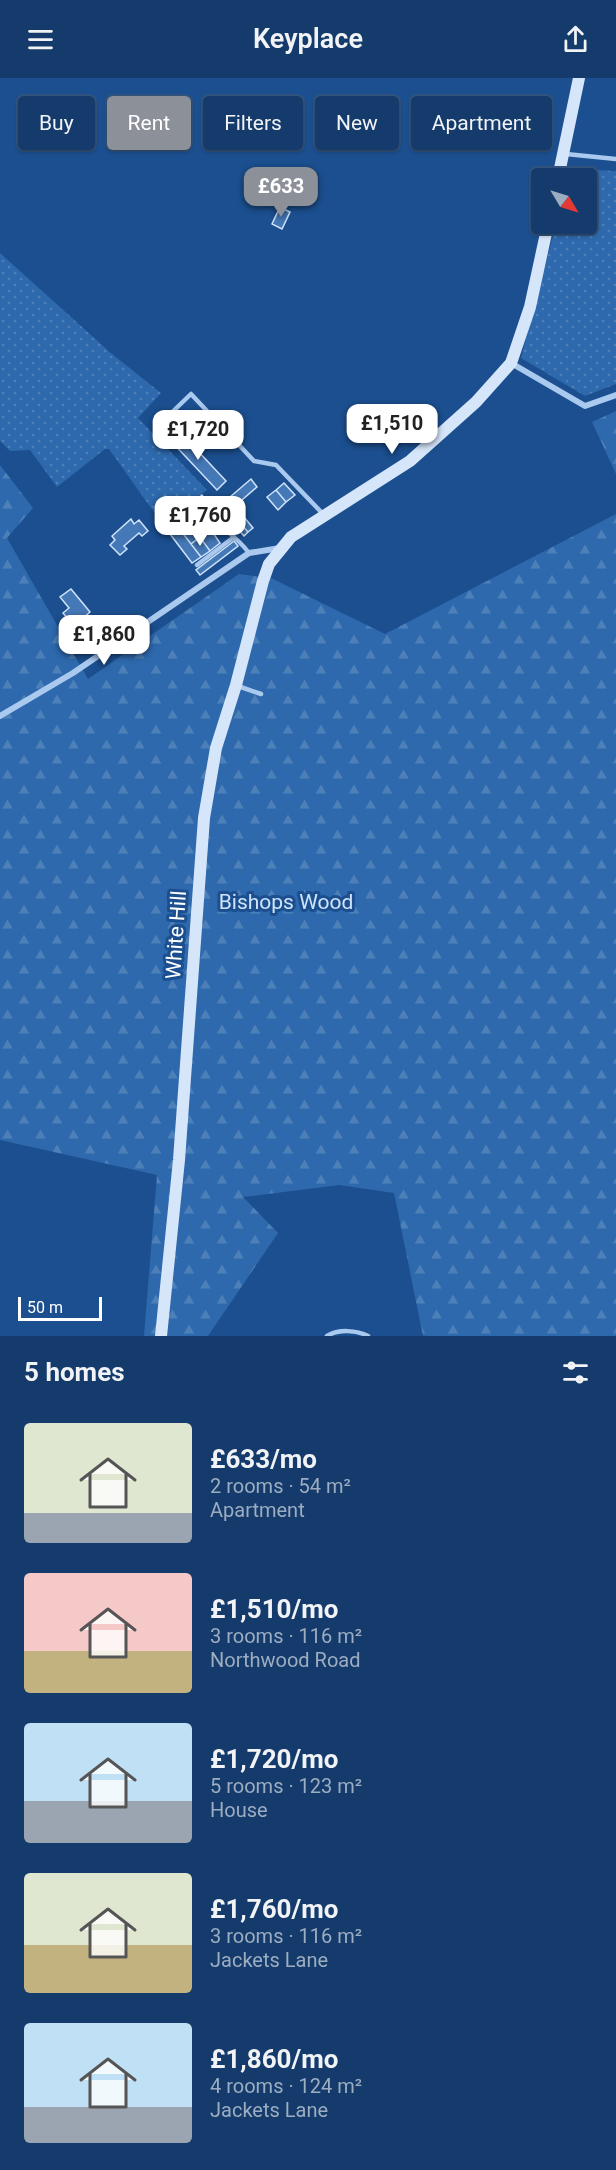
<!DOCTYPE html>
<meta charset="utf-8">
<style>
body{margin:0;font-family:Roboto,sans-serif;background:#214673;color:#f1f3f6;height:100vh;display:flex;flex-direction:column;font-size:22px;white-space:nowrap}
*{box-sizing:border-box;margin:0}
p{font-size:20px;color:#9dadc1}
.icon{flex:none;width:33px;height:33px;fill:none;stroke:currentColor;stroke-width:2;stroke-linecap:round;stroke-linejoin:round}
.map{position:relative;height:1258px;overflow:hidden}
.sheet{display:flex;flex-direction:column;background:#143b6b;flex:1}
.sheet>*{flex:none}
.hud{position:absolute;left:18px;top:18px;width:580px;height:54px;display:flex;gap:12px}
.needle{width:39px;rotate:128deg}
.buttons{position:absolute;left:531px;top:90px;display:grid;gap:12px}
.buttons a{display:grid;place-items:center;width:66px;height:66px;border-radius:6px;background:#143b6b;box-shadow:0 2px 4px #0004,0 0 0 2px #33557e;font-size:30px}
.scale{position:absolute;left:18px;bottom:15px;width:84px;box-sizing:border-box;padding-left:6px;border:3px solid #fff;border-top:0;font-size:16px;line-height:21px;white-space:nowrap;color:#fff;-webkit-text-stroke:4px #1b4f8f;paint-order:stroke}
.price{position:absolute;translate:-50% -51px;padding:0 14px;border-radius:12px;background:#fff;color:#222;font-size:20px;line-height:39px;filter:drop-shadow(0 2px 3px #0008)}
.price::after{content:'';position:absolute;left:50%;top:36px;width:18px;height:14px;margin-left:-9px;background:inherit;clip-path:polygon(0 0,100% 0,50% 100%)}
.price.selected{background:#8c9099;color:#fff}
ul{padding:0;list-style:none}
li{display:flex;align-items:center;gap:18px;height:150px;padding:0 24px}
li span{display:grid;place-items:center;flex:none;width:168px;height:120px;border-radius:6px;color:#555}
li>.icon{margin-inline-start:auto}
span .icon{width:72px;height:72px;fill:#fffc;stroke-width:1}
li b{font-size:26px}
h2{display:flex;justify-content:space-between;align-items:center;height:72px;padding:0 24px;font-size:26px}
.pill{padding:0 21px;border-radius:6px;background:#143b6b;box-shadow:0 2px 4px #0004,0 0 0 2px #33557e;font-size:21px;line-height:54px}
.pill.selected{background:#8c9099;color:#fff}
header{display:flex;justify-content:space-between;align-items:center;height:78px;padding:0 24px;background:#143b6b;font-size:27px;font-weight:600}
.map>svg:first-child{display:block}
.grass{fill:url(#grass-dots)}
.forest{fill:url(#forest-firs)}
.building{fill:#4478b7;stroke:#cfe3fa;stroke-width:1.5}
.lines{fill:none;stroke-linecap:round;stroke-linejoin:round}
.lane{stroke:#a9c9ee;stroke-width:4.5}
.street{stroke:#a9c9ee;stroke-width:6}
.secondary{stroke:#d6e6fa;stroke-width:12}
.labels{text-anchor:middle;stroke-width:6;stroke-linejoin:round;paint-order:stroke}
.park-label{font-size:21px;fill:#cfe3fa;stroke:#1b4f8f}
.street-label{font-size:21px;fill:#fff;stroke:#1b4f8f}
</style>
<header><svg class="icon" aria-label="menu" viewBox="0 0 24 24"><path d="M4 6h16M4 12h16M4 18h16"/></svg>Keyplace<svg class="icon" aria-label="share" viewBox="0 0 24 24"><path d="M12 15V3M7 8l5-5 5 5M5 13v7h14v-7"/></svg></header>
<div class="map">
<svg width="616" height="1258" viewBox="0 0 616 1258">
<defs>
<pattern id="grass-dots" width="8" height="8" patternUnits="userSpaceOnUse" patternTransform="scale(1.5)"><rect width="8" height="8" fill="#2e69ad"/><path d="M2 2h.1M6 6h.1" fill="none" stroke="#4d80b9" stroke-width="1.8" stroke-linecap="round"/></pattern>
<pattern id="forest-firs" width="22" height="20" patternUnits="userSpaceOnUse" patternTransform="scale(1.5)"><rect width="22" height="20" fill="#2e69ad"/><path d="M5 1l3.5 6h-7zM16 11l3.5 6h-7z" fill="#4d80b9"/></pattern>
</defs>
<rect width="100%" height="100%" fill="#1b4f8f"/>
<path class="grass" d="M569 91 616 93V306L585 318 521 280 556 146H586V100H567Z
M0 175 112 276 161 315 138 340 207 412 161 444 109 371H105L57 409 30 372 10 373 0 363Z"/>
<path class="forest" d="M616 333V396L592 344Z
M0 387 33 430 7 460 88 601 239 496 271 500 385 556 616 436V1258H423L394 1115 339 1107 243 1119 278 1155 208 1258H144L157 1097 0 1062Z"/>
<path class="building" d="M280 129 290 134 282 151 272 146Z
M180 354 226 403 217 412 170 362Z
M251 401 257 409 235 428 253 450 248 454 223 425Z
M284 405 295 417 286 424 276 412Z
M276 412 286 424 278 432 267 419Z
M202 417 205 421 192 431 189 427Z
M205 421 214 431 210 434 201 424Z
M223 425 229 432 220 439 214 431Z
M180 433 182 437 165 450 162 446Z
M198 435 207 446 196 454 187 442Z
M231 435 236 441 228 448 223 441Z
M131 441 134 446 139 442 148 453 142 458 139 455 124 468 127 471 120 477 110 467 115 462 112 458Z
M236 441 248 454 244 458 232 445Z
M187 442 200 459 191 466 178 449Z
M207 446 220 465 210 473 196 454Z
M178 449 201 479 192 485 170 456Z
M200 459 210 473 201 479 191 466Z
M234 463 238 468 200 497 196 492Z
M71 511 90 534 79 544 74 538 69 542 63 535 69 530 60 519Z"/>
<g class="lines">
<path class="lane" d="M566 76 616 81
M166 340 191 316 254 383 276 387 324 437
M168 452 200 428C215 446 235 456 249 475
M197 487 234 459
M238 608 261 616
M327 1258C338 1251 357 1252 368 1258"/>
<path class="street" d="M511 285 585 328 616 317
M0 638 73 595 249 475 280 470"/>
<path class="secondary" d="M558 100 579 0
M161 1258 179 1082 204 740 216 670 236 607 263 503 269 486 291 459 410 383 476 324 511 285 530 229 548 146"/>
</g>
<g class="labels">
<g class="park-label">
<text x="286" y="831">Bishops Wood</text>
</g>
<g class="street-label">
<text transform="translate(176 857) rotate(-86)" y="7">White Hill</text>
</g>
</g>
</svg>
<div class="buttons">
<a><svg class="needle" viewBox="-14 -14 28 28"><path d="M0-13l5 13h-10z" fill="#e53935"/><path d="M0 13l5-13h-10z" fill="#9dadc1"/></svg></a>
</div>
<div class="scale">50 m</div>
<b class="price selected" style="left:281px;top:140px">£633</b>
<b class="price" style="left:392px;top:377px">£1,510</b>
<b class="price" style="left:198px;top:383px">£1,720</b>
<b class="price" style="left:200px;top:469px">£1,760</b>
<b class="price" style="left:104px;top:588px">£1,860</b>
<div class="hud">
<a class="pill">Buy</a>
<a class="pill selected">Rent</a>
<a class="pill">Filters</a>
<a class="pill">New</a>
<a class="pill">Apartment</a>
</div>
</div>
<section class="sheet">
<h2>5 homes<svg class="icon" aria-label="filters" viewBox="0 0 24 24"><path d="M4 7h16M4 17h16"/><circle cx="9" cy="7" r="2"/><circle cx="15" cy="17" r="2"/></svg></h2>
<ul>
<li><span style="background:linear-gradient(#dfe7d0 75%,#9aa5b1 0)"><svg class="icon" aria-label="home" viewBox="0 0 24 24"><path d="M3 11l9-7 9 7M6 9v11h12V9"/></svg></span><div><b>£633/mo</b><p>2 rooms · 54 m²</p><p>Apartment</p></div></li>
<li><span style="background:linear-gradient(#f6c9c9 65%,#c2b280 0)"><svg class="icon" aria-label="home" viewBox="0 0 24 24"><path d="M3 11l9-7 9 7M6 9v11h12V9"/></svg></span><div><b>£1,510/mo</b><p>3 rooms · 116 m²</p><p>Northwood Road</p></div></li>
<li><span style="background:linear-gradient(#bfe0f5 65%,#9aa5b1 0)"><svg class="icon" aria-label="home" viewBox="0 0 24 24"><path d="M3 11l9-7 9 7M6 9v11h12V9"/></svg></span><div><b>£1,720/mo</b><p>5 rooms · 123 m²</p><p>House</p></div></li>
<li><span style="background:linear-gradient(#dfe7d0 60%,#c2b280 0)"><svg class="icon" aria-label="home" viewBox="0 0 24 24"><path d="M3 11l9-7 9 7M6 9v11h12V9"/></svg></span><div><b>£1,760/mo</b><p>3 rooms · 116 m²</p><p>Jackets Lane</p></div></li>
<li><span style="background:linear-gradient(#bfe0f5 70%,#9aa5b1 0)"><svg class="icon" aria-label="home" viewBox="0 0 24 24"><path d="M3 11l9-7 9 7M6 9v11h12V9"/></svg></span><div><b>£1,860/mo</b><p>4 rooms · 124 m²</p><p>Jackets Lane</p></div></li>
</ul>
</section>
